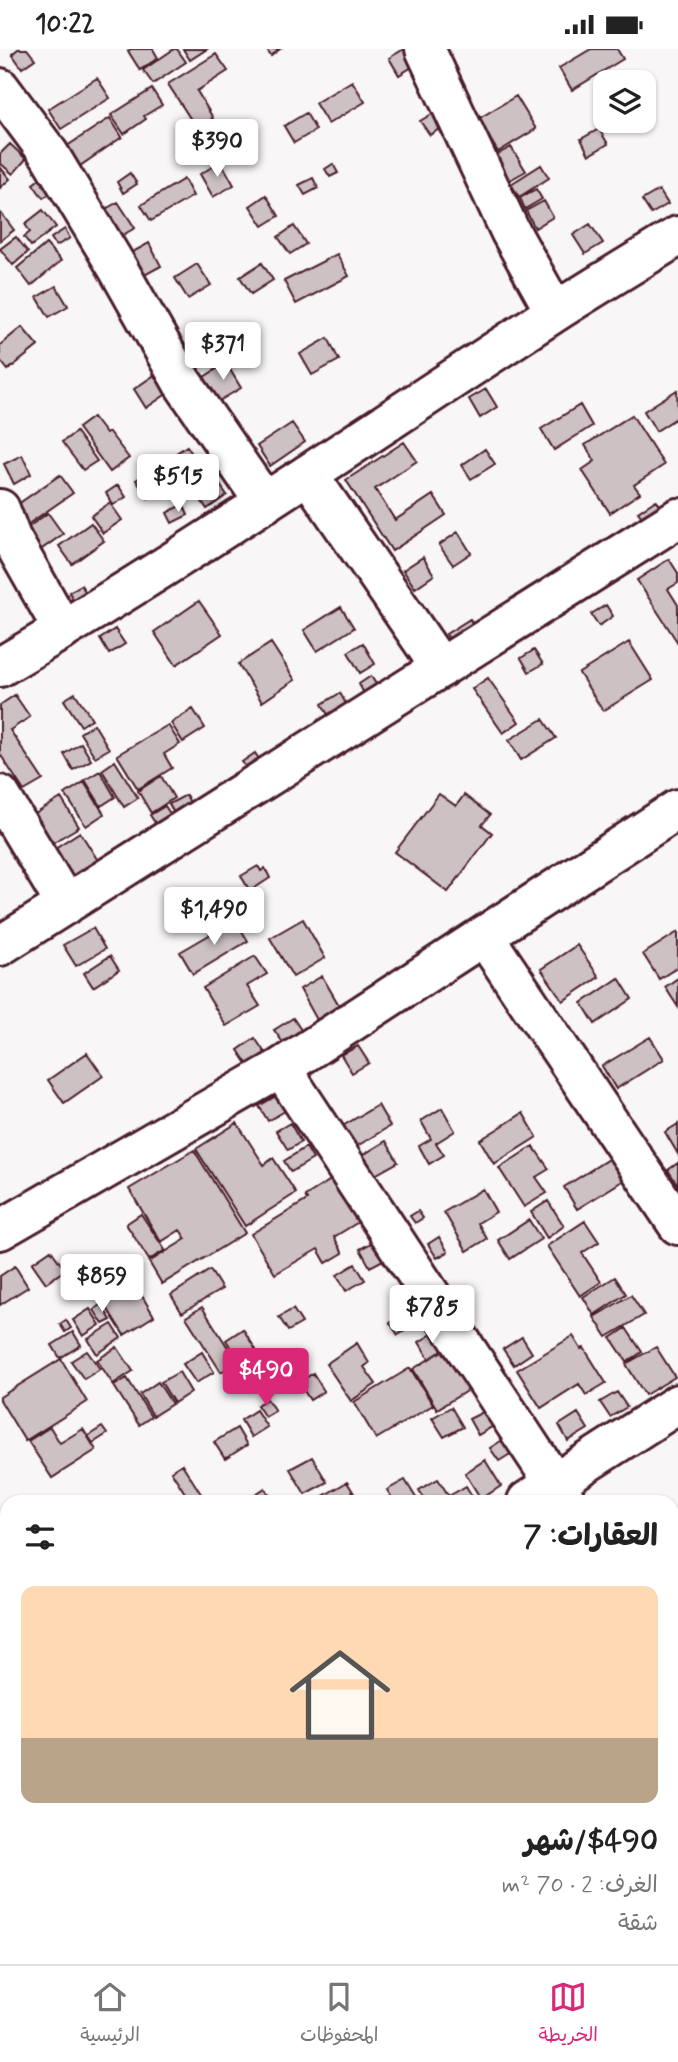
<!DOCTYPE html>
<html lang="ar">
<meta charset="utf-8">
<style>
body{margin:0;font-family:Mynerve,"Playpen Sans Arabic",sans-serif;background:#f6f6f6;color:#222;direction:rtl;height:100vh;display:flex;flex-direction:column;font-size:26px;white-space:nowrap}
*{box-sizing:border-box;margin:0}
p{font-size:23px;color:#767676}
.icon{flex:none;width:38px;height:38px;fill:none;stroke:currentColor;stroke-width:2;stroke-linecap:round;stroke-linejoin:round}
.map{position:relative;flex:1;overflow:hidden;direction:ltr}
.panel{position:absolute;left:0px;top:1446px;width:679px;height:471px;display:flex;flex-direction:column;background:#fff;border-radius:21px 21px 0 0;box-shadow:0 2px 5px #0004;direction:rtl}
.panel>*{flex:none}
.fabs{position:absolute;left:593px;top:21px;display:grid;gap:14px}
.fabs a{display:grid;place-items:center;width:63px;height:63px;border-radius:14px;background:#fff;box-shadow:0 2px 5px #0004;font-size:35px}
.price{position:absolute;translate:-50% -60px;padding:0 16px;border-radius:7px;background:#fff;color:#222;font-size:23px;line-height:46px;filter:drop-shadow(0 2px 4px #0008)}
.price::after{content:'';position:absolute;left:50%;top:42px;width:21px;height:16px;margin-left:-10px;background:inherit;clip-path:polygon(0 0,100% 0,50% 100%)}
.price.active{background:#db2777;color:#fff}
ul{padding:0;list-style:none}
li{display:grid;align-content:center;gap:14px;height:371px;padding:0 21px}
li span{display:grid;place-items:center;height:217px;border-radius:14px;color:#555}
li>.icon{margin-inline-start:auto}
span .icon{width:126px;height:126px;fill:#fffc;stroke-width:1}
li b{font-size:30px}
h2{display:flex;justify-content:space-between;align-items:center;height:84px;padding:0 21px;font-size:30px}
.status{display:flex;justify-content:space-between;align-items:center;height:49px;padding:0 35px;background:#fff;direction:ltr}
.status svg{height:19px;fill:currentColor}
.tabs{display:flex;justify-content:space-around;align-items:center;height:98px;border-top:2px solid #e0e0e0;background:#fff;font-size:19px;color:#767676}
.tabs a{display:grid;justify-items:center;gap:4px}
.tabs .active{color:#db2777}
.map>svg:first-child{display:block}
.building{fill:#cdc1c4;stroke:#4a1f2b;stroke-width:2}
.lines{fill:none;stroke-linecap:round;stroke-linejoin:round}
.minor-casing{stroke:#4a1f2b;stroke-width:44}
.minor{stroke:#fff;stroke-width:38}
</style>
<div class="status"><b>10:22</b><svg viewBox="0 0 49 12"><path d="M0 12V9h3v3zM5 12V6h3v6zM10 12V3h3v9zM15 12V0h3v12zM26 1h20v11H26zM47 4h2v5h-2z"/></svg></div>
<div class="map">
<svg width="678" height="1915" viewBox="0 0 678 1915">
<rect width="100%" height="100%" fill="#f8f6f7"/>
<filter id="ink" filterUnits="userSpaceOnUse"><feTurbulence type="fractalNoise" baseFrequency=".0143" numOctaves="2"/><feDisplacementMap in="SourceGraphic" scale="14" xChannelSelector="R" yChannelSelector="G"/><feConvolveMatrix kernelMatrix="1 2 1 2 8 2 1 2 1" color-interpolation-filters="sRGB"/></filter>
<g filter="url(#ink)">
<path class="building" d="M18 0H27L35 10 22 19 12 5Z
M131 0H153L158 9 140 21 128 2Z
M174 0H177L186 13 153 35 143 21Z
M183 0H207L190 11Z
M266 0H280L271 7Z
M404 0H408L417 15 399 26 389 9Z
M591 0H617L623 10 572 41 559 19Z
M216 5 228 22 197 42 213 69 197 80 168 35Z
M97 29 110 49 61 80 48 60Z
M352 32 365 53 328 75 315 54Z
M152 40 162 56 144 67 146 70 124 85 111 66Z
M516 47 536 80 498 103 478 70Z
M437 62 446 76 430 86 420 72Z
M306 64 316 81 294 94 284 77Z
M110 69 122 88 77 119 64 99Z
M599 80 608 95 589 106 581 90Z
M10 95 26 110 13 125 0 114V105Z
M511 98 526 122 508 132 493 108Z
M221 113 234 136 213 148 200 125Z
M333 115 338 124 330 128 325 120Z
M541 116 549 129 519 148 511 135Z
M0 118 10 130 0 139Z
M130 124 137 135 123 144 117 133Z
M42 128 53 143 43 149 33 135Z
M313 129 318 139 305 146 299 136Z
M184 130 193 147 151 172 141 156Z
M536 140 542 150 525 160 520 149Z
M659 141 668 155 651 165 642 151Z
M266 146 279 167 263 177 250 157Z
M544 152 553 168 535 179 526 162Z
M118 153 135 179 121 187 104 161Z
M43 161 56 178 31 197 24 188 30 183 25 175Z
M1 164 14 181 0 192V165Z
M590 175 603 194 585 205 573 186Z
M294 177 306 195 290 205 278 188Z
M65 180 70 189 56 197 51 189Z
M16 188 28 203 13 216 0 200Z
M149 194 161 217 141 228 129 205Z
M46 195 61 212 31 237 17 219Z
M337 205 349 227 296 255 284 232Z
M262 214 273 231 251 245 240 228Z
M197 215 211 236 188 250 175 229Z
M56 237 68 257 49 268 37 248Z
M22 278 38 297 8 321 0 311V296Z
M328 289 339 311 312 326 300 305Z
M226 314 241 339 219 352 204 328Z
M156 325 168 344 146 359 134 340Z
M486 340 497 358 480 369 469 350Z
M677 341 678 368 656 382 644 362Z
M580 356 592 377 554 401 541 380Z
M632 366 664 416 634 436 640 444 610 464 582 421 595 412 585 396Z
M93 368 106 385 109 383 129 409 110 423 78 379Z
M292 374 305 393 270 417 257 397Z
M76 383 97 412 83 421 62 393Z
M404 393 417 412 375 440 395 471 433 446 446 466 392 502 346 431Z
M187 397 199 416 148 449 136 431Z
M485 400 495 415 471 430 462 416Z
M22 406 31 425 14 435 4 415Z
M60 426 73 444 24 478 11 460Z
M217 432 227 446 207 460 197 445Z
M118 436 126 448 113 456 106 444Z
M656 451 663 460 645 472 638 463Z
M110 454 122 471 103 484 91 467Z
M183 455 188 466 172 474 167 464Z
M48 464 63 485 39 502 24 481Z
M91 474 104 492 72 515 59 497Z
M458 483 471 504 453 516 439 496Z
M423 508 434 526 415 539 403 521Z
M669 510 678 524V534L668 540 678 556V594L637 531Z
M81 536 86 544 74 552 69 543Z
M199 552 222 585 176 616 154 583Z
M606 556 613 567 599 577 591 565Z
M341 558 354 579 317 602 304 581Z
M470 570 478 583 454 598 446 585Z
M115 580 125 595 109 605 100 590Z
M629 593 653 631 603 662 579 624Z
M271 594 295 631 262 653 238 615Z
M363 594 375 615 360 624 348 603Z
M534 601 543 615 529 623 521 609Z
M371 627 380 642 367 650 359 635Z
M488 629 519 673 503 684 472 640Z
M75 644 92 670 81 677 64 651Z
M340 644 349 660 331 671 322 655Z
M15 646 30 668 10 681 43 731 24 742 0 705V656Z
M193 660 205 679 183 693 171 674Z
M543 670 556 689 521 711 509 691Z
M94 675 109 700 95 708 80 684Z
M168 676 180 695 164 705 172 719 138 740 117 706Z
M81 694 91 711 73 721 64 705Z
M255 704 264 717 252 726 242 713Z
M115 712 138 749 124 758 102 721Z
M100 722 115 748 101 757 85 731Z
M161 727 174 749 151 764 138 742Z
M84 733 104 765 86 777 65 745Z
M439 745 456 757 464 746 490 766 482 776 492 784 448 843 395 803Z
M186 746 194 761 177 770 169 755Z
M61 749 79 778 52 794 35 765Z
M165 757 174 771 159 780 150 766Z
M80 783 102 818 77 834 55 799Z
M258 817 261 822 265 819 270 829 250 842 241 827Z
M303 870 325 909 293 928 270 889Z
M235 871 248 892 193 925 180 903Z
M93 879 105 900 76 917 63 896Z
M678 883V918L659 930 643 905Z
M577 896 599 928 563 952 541 920Z
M110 907 119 921 93 938 84 924Z
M255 907 267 925 247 937 260 957 226 977 203 939Z
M322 927 340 958 317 971 300 940Z
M619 929 632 950 595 975 582 954Z
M678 929V958L665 938Z
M293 969 305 987 287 999 274 981Z
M650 988 664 1010 616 1040 602 1017Z
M255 989 267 1007 250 1019 238 1001Z
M358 997 369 1014 352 1024 341 1006Z
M87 1004 103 1027 64 1054 48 1031Z
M276 1047 285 1062 268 1072 259 1057Z
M378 1056 390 1077 354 1099 341 1078Z
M442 1059 455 1082 436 1094 444 1106 429 1115 419 1097 431 1090 421 1072Z
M523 1064 537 1088 494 1115 480 1091Z
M237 1074 264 1116 273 1109 296 1144 245 1177 196 1100Z
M290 1074 301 1093 288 1101 276 1082Z
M678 1075V1105L665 1083Z
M386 1092 398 1113 375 1126 363 1106Z
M533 1097 549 1120 536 1128 547 1144 524 1158 499 1119Z
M306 1098 313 1110 291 1123 284 1112Z
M194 1101 245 1184 162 1235 149 1213 186 1190 180 1181 161 1193 129 1140Z
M610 1109 624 1131 577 1160 564 1138Z
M678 1114V1136L668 1121Z
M334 1129 360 1172 334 1188 343 1204 326 1214 318 1200 275 1225 251 1185 307 1151 305 1147Z
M483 1140 496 1163 478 1174 487 1190 467 1202 444 1163Z
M548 1152 564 1177 547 1189 531 1163Z
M418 1162 423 1169 415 1174 410 1167Z
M141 1165 165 1201 149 1211 126 1175Z
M529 1171 541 1190 510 1210 498 1191Z
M585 1172 599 1193 582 1204 601 1233 580 1247 547 1197Z
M439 1188 448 1203 437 1209 428 1195Z
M375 1192 385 1210 370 1218 360 1200Z
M51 1201 65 1221 46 1234 32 1214Z
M355 1215 365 1231 346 1242 337 1226Z
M15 1217 28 1238 0 1256V1227Z
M210 1221 222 1240 182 1264 171 1246Z
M615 1228 626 1245 594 1266 583 1248Z
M133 1232 154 1267 124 1286 102 1251Z
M631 1246 644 1266 607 1288 594 1268Z
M101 1255 111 1271 103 1275 94 1261Z
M418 1257 426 1270 398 1286 390 1274Z
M202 1258 237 1313 221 1323 186 1268Z
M90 1260 100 1276 83 1287 73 1271Z
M293 1260 302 1274 288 1282 279 1268Z
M66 1271 71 1279 65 1283 60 1275Z
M112 1275 121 1289 97 1305 88 1290Z
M626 1279 642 1303 627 1313 611 1289Z
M243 1280 256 1301 239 1312 226 1291Z
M73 1283 81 1296 60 1309 52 1296Z
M435 1283 446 1299 429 1310 419 1293Z
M573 1287 581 1300 584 1299 606 1334 586 1346 579 1335 541 1359 517 1321Z
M522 1288 532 1304 514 1316 503 1300Z
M357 1294 369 1314 364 1318 376 1335 351 1352 326 1315Z
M117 1298 133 1322 113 1335 97 1311Z
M656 1298 675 1328 645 1346 626 1315Z
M444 1301 468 1341 437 1360 413 1320Z
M87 1302 100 1320 84 1330 71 1312Z
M202 1303 214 1323 196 1334 183 1315Z
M61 1310 87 1353 25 1392 0 1351V1348Z
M410 1319 433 1356 376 1390 354 1353Z
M179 1323 191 1343 174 1354 161 1333Z
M313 1324 324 1342 310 1351 299 1334Z
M127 1329 151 1368 139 1376 114 1337Z
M158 1333 172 1355 153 1367 140 1345Z
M617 1343 627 1358 610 1368 600 1353Z
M267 1350 275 1362 265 1368 257 1356Z
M451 1358 463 1378 444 1388 432 1369Z
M256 1361 267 1378 251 1388 241 1371Z
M487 1361 495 1376 478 1386 469 1370Z
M578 1364 588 1380 568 1392 559 1376Z
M50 1378 60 1394 83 1380 96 1401 52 1429 28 1392Z
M102 1378 107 1385 93 1394 88 1387Z
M237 1379 247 1396 225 1410 214 1393Z
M516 1382 512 1404 499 1412 490 1399Z
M312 1408 327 1433 305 1445 290 1420Z
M485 1411 501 1437 481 1450 465 1424Z
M182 1415 203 1448 195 1452H190L171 1422Z
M438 1430 449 1447 466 1437 475 1452H426L419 1441Z
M405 1431 418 1452H394L387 1441Z
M347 1433 358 1451 355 1452H315Z
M265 1439 273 1452H245Z
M675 1671 678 1676V1695L672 1699V1673Z
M495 1909H508L511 1915H489L488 1914Z"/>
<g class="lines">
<defs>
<path id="minor" d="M425 0 510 182 555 263
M0 39 49 105 117 218 182 333 265 454
M308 425 441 619
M0 460 11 489 63 581
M0 618C188 508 369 384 552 265 594 238 636 213 678 187
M0 746 66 856
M484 887 678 1176
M0 897 678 469
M281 1019 566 1452
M0 1181 281 1019 678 760
M527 1452 678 1355
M0 1539 7 1545
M672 1613 678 1623
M0 1897 7 1893
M274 1915 282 1909"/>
</defs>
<use href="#minor" class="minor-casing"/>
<use href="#minor" class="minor"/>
</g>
</g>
</svg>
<div class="fabs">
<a><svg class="icon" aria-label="layers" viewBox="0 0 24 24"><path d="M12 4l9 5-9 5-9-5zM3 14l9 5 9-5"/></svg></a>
</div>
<b class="price" style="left:217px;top:130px">$390</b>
<b class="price" style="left:223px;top:333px">$371</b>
<b class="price" style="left:178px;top:465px">$515</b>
<b class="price" style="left:214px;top:898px">$1,490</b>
<b class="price" style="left:102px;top:1265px">$859</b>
<b class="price" style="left:432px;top:1296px">$785</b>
<b class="price active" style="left:266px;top:1359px">$490</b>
<section class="panel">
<h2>العقارات: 7<svg class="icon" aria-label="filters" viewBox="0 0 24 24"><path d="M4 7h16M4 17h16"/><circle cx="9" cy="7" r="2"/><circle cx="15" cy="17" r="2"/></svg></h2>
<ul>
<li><span style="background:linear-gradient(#ffd9b3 70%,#b9a48a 0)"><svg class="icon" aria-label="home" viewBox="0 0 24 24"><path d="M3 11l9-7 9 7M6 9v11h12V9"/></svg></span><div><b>$490/شهر</b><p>الغرف: 2 · 70 m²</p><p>شقة</p></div></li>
</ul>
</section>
</div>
<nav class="tabs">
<a class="active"><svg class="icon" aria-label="map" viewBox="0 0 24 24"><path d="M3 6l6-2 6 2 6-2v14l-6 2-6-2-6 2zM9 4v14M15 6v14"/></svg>الخريطة</a>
<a><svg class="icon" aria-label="saved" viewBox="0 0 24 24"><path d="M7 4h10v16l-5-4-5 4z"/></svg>المحفوظات</a>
<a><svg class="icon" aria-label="home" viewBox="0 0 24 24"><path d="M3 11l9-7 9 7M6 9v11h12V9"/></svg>الرئيسية</a>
</nav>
